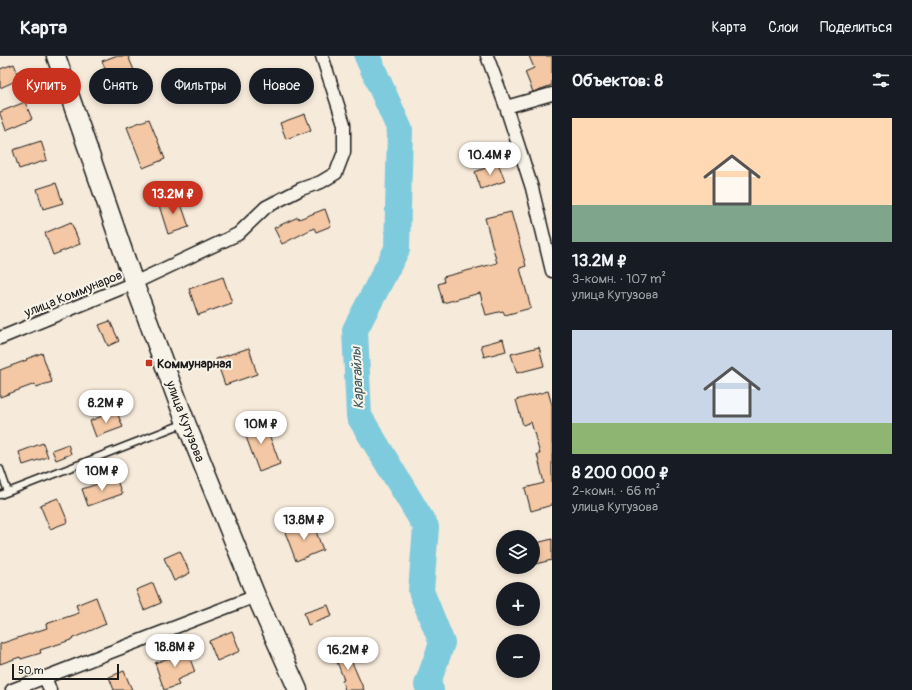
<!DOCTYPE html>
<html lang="ru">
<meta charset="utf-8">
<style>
body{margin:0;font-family:Pangolin,sans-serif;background:#20242c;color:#f1f3f6;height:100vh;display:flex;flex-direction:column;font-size:15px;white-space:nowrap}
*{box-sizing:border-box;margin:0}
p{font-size:13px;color:#9ea1a6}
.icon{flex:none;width:22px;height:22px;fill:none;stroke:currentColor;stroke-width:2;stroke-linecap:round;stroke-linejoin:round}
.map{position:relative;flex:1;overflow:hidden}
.panel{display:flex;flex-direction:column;background:#171b24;width:360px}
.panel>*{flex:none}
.guide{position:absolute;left:12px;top:12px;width:380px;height:36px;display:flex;gap:8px}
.fabs{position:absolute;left:496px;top:474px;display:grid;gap:8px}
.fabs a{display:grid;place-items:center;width:44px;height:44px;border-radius:50%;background:#171b24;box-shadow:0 2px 6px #0003;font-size:20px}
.scale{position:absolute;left:12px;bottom:10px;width:107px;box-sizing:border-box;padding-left:4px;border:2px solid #1c1c1c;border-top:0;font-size:11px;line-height:14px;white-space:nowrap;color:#1c1c1c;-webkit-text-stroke:3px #f7f3e8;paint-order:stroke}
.price{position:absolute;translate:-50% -34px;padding:0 9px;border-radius:14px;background:#fff;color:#222;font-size:13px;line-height:26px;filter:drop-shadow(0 1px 2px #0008)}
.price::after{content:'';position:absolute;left:50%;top:24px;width:12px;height:9px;margin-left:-6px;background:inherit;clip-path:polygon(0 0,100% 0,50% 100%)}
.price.active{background:#c8321e;color:#fff}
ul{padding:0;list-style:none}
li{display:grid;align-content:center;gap:8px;height:212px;padding:0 20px}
li span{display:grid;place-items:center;height:124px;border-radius:0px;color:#555}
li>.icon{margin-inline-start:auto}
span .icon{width:72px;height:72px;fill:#fffc;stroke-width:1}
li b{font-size:17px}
h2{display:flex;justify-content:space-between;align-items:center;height:48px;padding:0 20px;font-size:17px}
.tag{padding:0 14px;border-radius:18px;background:#171b24;box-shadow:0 2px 6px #0003;font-size:14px;line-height:36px}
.tag.active{background:#c8321e;color:#fff}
header{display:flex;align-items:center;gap:24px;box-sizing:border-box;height:56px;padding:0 20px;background:#171b24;border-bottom:1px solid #363941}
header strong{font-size:19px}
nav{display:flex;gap:22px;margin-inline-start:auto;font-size:14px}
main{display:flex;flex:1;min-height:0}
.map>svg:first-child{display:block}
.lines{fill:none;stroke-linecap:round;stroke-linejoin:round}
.river{stroke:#7fcbde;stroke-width:26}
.building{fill:#f4c8a4;stroke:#1c1c1c}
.lane-casing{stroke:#1c1c1c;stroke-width:9}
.street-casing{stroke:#1c1c1c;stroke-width:15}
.secondary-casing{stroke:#1c1c1c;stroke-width:21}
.lane{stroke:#f7f3e8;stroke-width:6}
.street{stroke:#f7f3e8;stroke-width:12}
.secondary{stroke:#f7f3e8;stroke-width:18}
.poi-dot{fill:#c8321e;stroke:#f7f3e8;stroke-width:1.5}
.labels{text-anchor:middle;stroke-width:4;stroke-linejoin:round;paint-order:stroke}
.street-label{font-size:13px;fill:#1c1c1c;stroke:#f7f3e8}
.poi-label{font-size:13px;font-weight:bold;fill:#1c1c1c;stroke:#f7f3e8;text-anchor:start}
.water-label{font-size:14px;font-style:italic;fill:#3f5960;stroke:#f7f3e8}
</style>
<header>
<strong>Карта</strong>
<nav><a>Карта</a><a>Слои</a><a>Поделиться</a></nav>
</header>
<main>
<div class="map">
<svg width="552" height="634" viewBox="0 0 552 634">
<rect width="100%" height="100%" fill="#f6eada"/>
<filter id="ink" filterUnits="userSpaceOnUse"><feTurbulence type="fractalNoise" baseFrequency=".025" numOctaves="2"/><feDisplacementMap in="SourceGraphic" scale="8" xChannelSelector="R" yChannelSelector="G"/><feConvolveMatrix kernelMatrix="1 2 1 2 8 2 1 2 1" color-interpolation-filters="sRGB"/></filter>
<g filter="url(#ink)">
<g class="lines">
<path class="river" d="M367 0 400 74 397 193 355 274 359 360 426 471 421 535 442 587 427 629 431 634"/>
</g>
<path class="building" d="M115 0H128L142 33 117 43 102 5Z
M529 0H552V29L533 36 525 16 534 12Z
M14 8 20 23 0 32V13Z
M292 15 298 32 267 45 260 28Z
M25 46 32 63 6 74 0 58V56Z
M305 58 311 74 286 83 280 67Z
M149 63 165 103 143 112 127 71Z
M41 85 47 104 19 113 13 94Z
M498 107 505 125 481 133 475 116Z
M56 127 63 147 43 153 37 133Z
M178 139 189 171 168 178 158 146Z
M325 153 331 170 316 176 314 172 282 188 274 172 298 161 299 163Z
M511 156 526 210 520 212 531 252 505 259 503 255 486 259 480 237 443 247 438 228 444 226 443 221 497 207 485 162Z
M71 166 80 188 53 199 45 177Z
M223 221 232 247 198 259 189 233Z
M110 265 119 285 108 290 99 269Z
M503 283 506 295 484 301 481 289Z
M539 291 544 310 517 317 511 298Z
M249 292 257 318 225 329 216 303Z
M42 297 52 326 36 331 35 328 0 341V314L27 304 26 303Z
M548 335 552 349V449L531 455 525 432 544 427 537 398H540L531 366 523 369 516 344Z
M116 354 123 371 96 381 90 365Z
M263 362 280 408 259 416 242 370Z
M43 387 48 401 23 409 19 396Z
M68 388 71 398 56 404 52 394Z
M116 422 122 438 88 450 82 433Z
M58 442 68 466 50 473 40 449Z
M312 465 323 494 296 505 285 476Z
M552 483V504L535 508 533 499V488Z
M180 495 190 517 174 525 164 502Z
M153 527 161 547 144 554 136 534Z
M96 541 106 568 71 583V584L40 594 41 597 21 603 20 601 0 608V588L47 572 46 568 79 557 76 549Z
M328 549 332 560 308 569 304 557Z
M232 575 240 595 217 605 209 585Z
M184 587 195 616 177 624 179 629 164 634 155 607 177 599 174 591Z
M349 593 353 603 351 604 364 634H345L342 625 344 624 334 598Z
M124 615 132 634H114L109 621Z"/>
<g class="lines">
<defs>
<path id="lane" d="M0 413 8 436 185 367
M0 439 8 436"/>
<path id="street" d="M487 0 506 51 532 132 552 215
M506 51 552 38
M0 282 134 227 238 178 266 151 301 133 321 126 336 117 344 96V68L322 0
M45 621 50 634
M12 634 256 540"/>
<path id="secondary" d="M56 0 134 227 186 367 256 540 298 634"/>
</defs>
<use href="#lane" class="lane-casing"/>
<use href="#street" class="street-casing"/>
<use href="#secondary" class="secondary-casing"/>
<use href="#lane" class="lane"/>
<use href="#street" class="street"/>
<use href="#secondary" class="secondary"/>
</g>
</g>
<rect class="poi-dot" x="145" y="303" width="8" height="8" rx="2"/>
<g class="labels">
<g class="street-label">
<text transform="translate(73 237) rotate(-22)" y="5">улица Коммунаров</text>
<text transform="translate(186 365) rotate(69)" y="5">улица Кутузова</text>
</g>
<g class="poi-label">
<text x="157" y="312">Коммунарная</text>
</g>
<g class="water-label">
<text transform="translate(357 322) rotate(-93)" y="5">Карагайлы</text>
</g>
</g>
</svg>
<div class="fabs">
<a><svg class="icon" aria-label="layers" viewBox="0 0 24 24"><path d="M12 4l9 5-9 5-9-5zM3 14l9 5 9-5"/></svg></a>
<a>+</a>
<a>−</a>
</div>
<div class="scale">50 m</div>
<b class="price" style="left:490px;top:120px">10.4M ₽</b>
<b class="price active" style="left:173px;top:159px">13.2M ₽</b>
<b class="price" style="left:106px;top:368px">8.2M ₽</b>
<b class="price" style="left:261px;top:389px">10M ₽</b>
<b class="price" style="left:102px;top:436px">10M ₽</b>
<b class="price" style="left:304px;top:485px">13.8M ₽</b>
<b class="price" style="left:175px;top:612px">18.8M ₽</b>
<b class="price" style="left:348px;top:615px">16.2M ₽</b>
<div class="guide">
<a class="tag active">Купить</a>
<a class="tag">Снять</a>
<a class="tag">Фильтры</a>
<a class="tag">Новое</a>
</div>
</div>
<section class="panel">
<h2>Объектов: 8<svg class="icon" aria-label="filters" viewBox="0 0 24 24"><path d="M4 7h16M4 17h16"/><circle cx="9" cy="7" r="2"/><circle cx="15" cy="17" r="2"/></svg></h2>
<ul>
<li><span style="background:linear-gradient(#ffd9b3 70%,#7fa58c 0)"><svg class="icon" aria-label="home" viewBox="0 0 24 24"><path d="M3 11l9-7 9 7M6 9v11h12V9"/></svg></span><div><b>13.2M ₽</b><p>3-комн. · 107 m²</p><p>улица Кутузова</p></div></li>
<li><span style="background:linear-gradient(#c9d6e8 75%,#8fb573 0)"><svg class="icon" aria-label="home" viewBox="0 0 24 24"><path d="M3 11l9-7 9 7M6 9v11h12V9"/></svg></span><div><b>8 200 000 ₽</b><p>2-комн. · 66 m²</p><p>улица Кутузова</p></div></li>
</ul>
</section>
</main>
